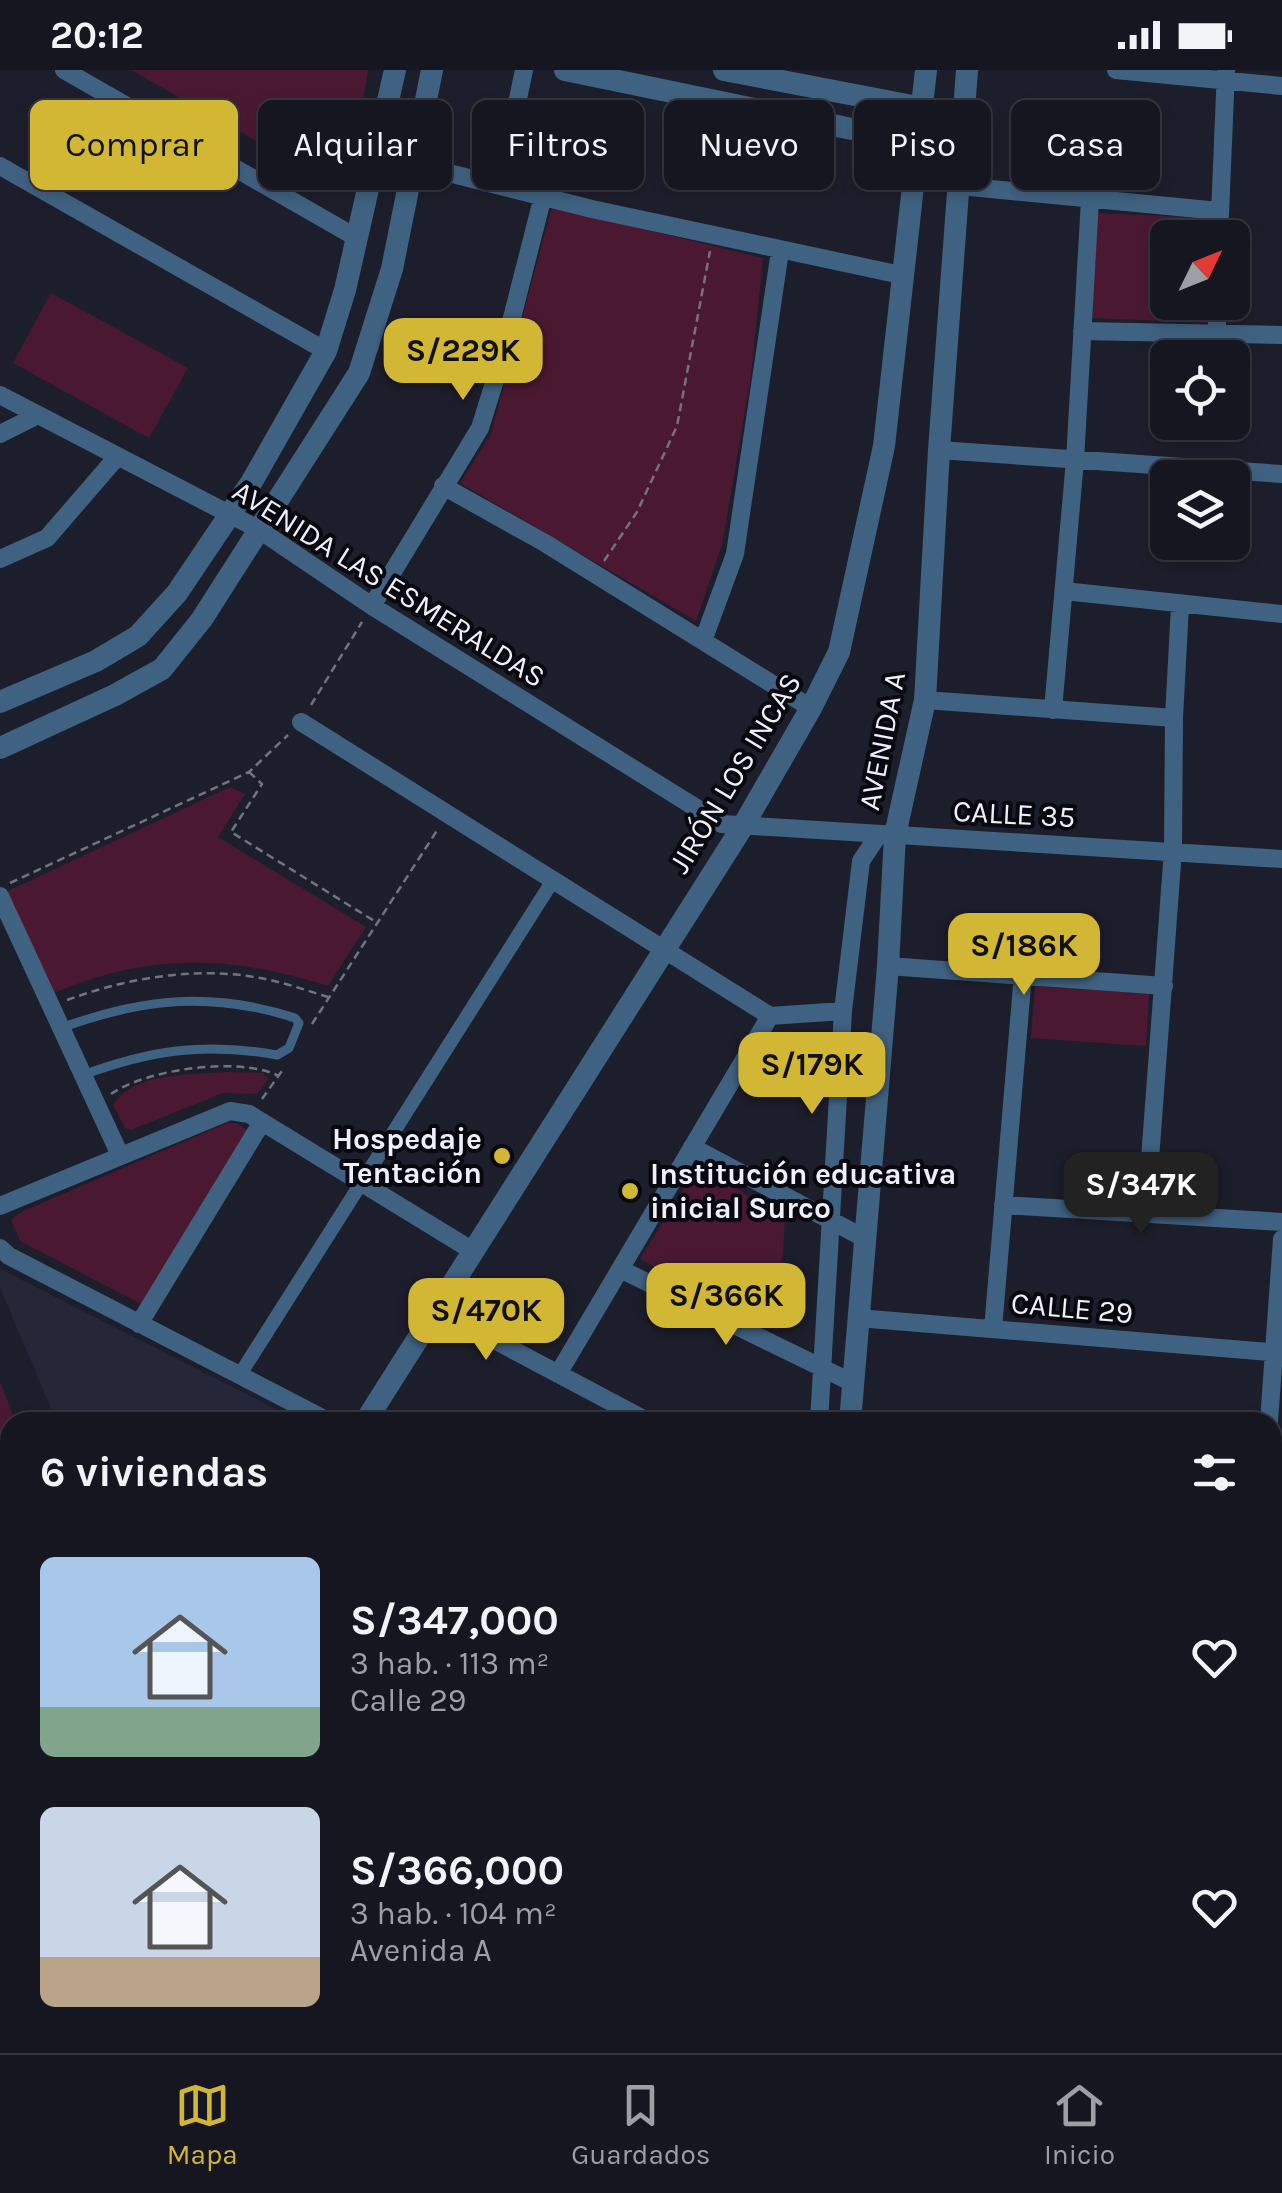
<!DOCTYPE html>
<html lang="es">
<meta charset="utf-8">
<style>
body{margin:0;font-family:Karla,sans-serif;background:#23232d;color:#f1f3f6;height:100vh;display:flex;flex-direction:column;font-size:38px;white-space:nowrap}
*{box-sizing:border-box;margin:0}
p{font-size:32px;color:#9e9fa5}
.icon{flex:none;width:55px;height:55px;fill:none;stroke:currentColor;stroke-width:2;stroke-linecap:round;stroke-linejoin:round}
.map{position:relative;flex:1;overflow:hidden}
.drawer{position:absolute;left:0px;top:1342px;width:1282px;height:642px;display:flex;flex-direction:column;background:#161620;border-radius:30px 30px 0 0;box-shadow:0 5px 15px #0003,0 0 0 2px #35353e}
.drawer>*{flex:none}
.top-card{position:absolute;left:30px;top:30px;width:1222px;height:90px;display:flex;gap:20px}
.needle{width:65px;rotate:47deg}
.controls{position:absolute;left:1150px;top:150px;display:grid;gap:20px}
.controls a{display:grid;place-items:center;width:100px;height:100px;border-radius:15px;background:#161620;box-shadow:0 5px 15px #0003,0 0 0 2px #35353e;font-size:50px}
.price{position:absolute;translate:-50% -85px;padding:0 22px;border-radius:20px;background:#d2b735;color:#111;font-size:32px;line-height:65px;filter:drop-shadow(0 2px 5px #0008)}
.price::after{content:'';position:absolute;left:50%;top:60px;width:30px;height:22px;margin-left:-15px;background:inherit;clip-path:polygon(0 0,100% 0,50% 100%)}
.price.current{background:#222;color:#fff}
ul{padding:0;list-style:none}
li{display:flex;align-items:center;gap:30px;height:250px;padding:0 40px}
li span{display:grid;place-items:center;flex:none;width:280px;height:200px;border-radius:15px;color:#555}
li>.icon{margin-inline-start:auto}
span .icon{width:120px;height:120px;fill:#fffc;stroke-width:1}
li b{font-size:42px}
h2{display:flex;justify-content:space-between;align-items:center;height:120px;padding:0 40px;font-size:42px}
.pill{padding:0 35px;border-radius:15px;background:#161620;box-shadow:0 5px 15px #0003,0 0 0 2px #35353e;font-size:35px;line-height:90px}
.pill.current{background:#d2b735;color:#111}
.status{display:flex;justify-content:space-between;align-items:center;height:70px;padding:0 50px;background:#161620;direction:ltr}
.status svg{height:28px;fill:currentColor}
.menu{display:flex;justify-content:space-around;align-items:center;height:140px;border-top:2px solid #35353e;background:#161620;font-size:28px;color:#9e9fa5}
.menu a{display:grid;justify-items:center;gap:5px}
.menu .current{color:#d2b735}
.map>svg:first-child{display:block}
.built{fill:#262639}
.green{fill:#4a1931}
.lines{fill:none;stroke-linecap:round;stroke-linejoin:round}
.path{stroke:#72737e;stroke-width:2.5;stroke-dasharray:8 5;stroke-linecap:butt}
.service{stroke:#406282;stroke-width:9}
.pedestrian{stroke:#406282;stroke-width:14}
.minor{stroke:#406282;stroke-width:18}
.tertiary{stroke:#406282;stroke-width:22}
.trunk{stroke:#6bb2f4;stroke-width:28}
.poi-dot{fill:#d2b735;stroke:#08080e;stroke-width:4}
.labels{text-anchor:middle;stroke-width:8;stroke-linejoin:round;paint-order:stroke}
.street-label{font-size:30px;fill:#eeeff8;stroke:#08080e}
.poi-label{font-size:30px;font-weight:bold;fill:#eeeff8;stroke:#08080e;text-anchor:end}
</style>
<div class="status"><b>20:12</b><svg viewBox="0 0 49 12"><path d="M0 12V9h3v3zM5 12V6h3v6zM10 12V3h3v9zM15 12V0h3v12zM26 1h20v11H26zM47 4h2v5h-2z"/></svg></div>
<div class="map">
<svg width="1282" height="1983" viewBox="0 0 1282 1983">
<rect width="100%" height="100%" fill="#1d1e2b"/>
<path class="built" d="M0 1199 136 1268 301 1352H57L0 1218Z"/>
<path class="green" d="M131 0H368L360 51 341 119Z
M552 137 763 188 751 306 722 475 696 551 460 413 491 364Z
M1096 143 1214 148 1213 167 1168 168V232L1211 233 1210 253 1092 248Z
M51 223 188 298 149 368 13 293Z
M230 717 245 724 218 767 366 857 328 916C231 885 149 883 54 923L6 822Z
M1035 916 1149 924 1146 976 1031 968Z
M227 1002 263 1003 268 1009 257 1024 223 1023 131 1060 125 1058 113 1035C133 1002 192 1005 227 1002Z
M227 1053H236L247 1060 141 1234 20 1171 11 1150 19 1143Z
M698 1095 785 1148 778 1261 640 1189Z
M0 1312 16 1352H10V1643L0 1638Z"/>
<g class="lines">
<path class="path" d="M604 491 637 442 677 356 710 181
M311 635 362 552
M249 702 262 714 231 762 376 852
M10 813 249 702 288 665
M67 930C127 908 196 896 260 908 283 912 305 920 328 927
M312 954 438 759
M111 1024C147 999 239 986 279 1006
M262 1029 284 998"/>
<path class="service" d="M61 958C143 928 212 921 295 948L299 953 289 978 277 985C205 972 151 980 83 1005
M251 1975 258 1983
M220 1983 226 1975"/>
<path class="pedestrian" d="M239 1306 552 812"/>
<path class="minor" d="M64 0 357 168
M1116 0 1282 16
M413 94 592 139 901 205
M0 96 326 281
M500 115 524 0
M960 116 1219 141
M1219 168 1226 0
M1082 261 1282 265
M1217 264V232
M0 325 258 459 372 536 722 754 1282 789
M0 364 38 345
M939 380 1282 404
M443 416 545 473 811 638
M0 489 47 468 117 387
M1064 521 1282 544
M372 536 480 358 501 291 543 126
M703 571 735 484 780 181
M925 630 1174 648
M1053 640 1075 390 1090 130
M301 652 770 946 843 941
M0 826 120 1085
M888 896 1164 916
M840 980 878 984
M692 1077 864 1168
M1003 1135 1282 1152
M0 1136 230 1041 249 1044 473 1181
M1146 1143 1173 780 1174 648 1180 535
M0 1178 9 1186 330 1352
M620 1199 853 1313
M436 1239 649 1352
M858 1248 1282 1283
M139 1254 262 1052
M993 1259 1023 904
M558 1304 770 946
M819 1352 843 941 861 791 879 764
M1269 1352 1282 1169
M0 1751 10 1756
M1272 1954 1282 1955
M296 1975 304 1983
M417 1975 424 1983
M613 1975 621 1983
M945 1983V1975"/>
<path class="tertiary" d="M565 0 920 73
M724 0 923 38
M0 632 96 591 138 566 177 523 251 413 326 281 345 220 395 0
M0 678 115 625 162 599 202 549 359 303 392 199 432 0
M365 1352 743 756 811 638 839 582 884 376 926 0
M850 1352 888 896 895 765 925 630 939 380 967 0
M1272 1779 1282 1780
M1272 1819 1282 1820
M803 1983V1975"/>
<path class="trunk" d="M0 1682 10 1687
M0 1719 10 1725
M335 1975 342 1983
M381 1975 388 1983"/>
</g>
<g class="poi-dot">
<circle cx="502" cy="1086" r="10"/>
<circle cx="630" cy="1121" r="10"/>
</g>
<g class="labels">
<g class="street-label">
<text transform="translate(389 514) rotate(32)" y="10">AVENIDA LAS ESMERALDAS</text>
<text transform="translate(882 671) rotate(-79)" y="10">AVENIDA A</text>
<text transform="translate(735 703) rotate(-59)" y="10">JIRÓN LOS INCAS</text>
<text transform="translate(1014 744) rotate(3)" y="10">CALLE 35</text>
<text transform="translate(1072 1238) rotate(5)" y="10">CALLE 29</text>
</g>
<g class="poi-label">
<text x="482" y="1079">Hospedaje<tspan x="482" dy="34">Tentación</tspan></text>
<text x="650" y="1114" text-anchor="start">Institución educativa<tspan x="650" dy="34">inicial Surco</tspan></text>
</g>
</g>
</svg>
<div class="controls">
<a><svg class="needle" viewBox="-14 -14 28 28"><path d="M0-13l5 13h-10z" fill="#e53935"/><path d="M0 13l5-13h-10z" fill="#9e9fa5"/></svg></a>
<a><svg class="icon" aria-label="locate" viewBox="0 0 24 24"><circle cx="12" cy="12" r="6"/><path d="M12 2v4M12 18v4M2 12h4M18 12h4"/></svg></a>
<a><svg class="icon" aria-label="layers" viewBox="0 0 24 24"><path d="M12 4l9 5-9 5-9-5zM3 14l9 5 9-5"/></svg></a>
</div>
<b class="price" style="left:463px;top:333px">S/229K</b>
<b class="price" style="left:1024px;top:928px">S/186K</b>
<b class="price" style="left:812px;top:1047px">S/179K</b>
<b class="price current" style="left:1141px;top:1167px">S/347K</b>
<b class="price" style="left:726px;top:1278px">S/366K</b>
<b class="price" style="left:486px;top:1293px">S/470K</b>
<div class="top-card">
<a class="pill current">Comprar</a>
<a class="pill">Alquilar</a>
<a class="pill">Filtros</a>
<a class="pill">Nuevo</a>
<a class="pill">Piso</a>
<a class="pill">Casa</a>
</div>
<section class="drawer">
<h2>6 viviendas<svg class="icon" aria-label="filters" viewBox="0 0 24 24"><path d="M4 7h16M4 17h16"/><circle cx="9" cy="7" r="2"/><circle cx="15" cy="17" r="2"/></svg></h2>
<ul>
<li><span style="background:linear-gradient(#a9c7e8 75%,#7fa58c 0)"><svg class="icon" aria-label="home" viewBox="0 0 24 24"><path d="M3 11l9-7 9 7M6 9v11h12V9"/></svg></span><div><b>S/347,000</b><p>3 hab. · 113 m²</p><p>Calle 29</p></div><svg class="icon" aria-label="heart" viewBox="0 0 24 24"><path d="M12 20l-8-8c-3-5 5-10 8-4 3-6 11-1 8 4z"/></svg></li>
<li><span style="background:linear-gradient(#c9d6e8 75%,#b9a48a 0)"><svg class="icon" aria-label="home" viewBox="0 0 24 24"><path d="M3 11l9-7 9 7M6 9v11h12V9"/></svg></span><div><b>S/366,000</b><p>3 hab. · 104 m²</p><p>Avenida A</p></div><svg class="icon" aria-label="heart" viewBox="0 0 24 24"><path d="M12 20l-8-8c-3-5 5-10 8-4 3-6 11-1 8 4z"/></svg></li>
</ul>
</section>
</div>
<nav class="menu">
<a class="current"><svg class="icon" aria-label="map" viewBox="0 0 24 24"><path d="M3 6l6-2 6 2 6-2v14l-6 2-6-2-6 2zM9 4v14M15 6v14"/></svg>Mapa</a>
<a><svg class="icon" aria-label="saved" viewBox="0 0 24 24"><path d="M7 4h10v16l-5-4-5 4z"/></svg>Guardados</a>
<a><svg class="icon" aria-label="home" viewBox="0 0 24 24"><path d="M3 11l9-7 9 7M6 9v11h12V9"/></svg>Inicio</a>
</nav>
